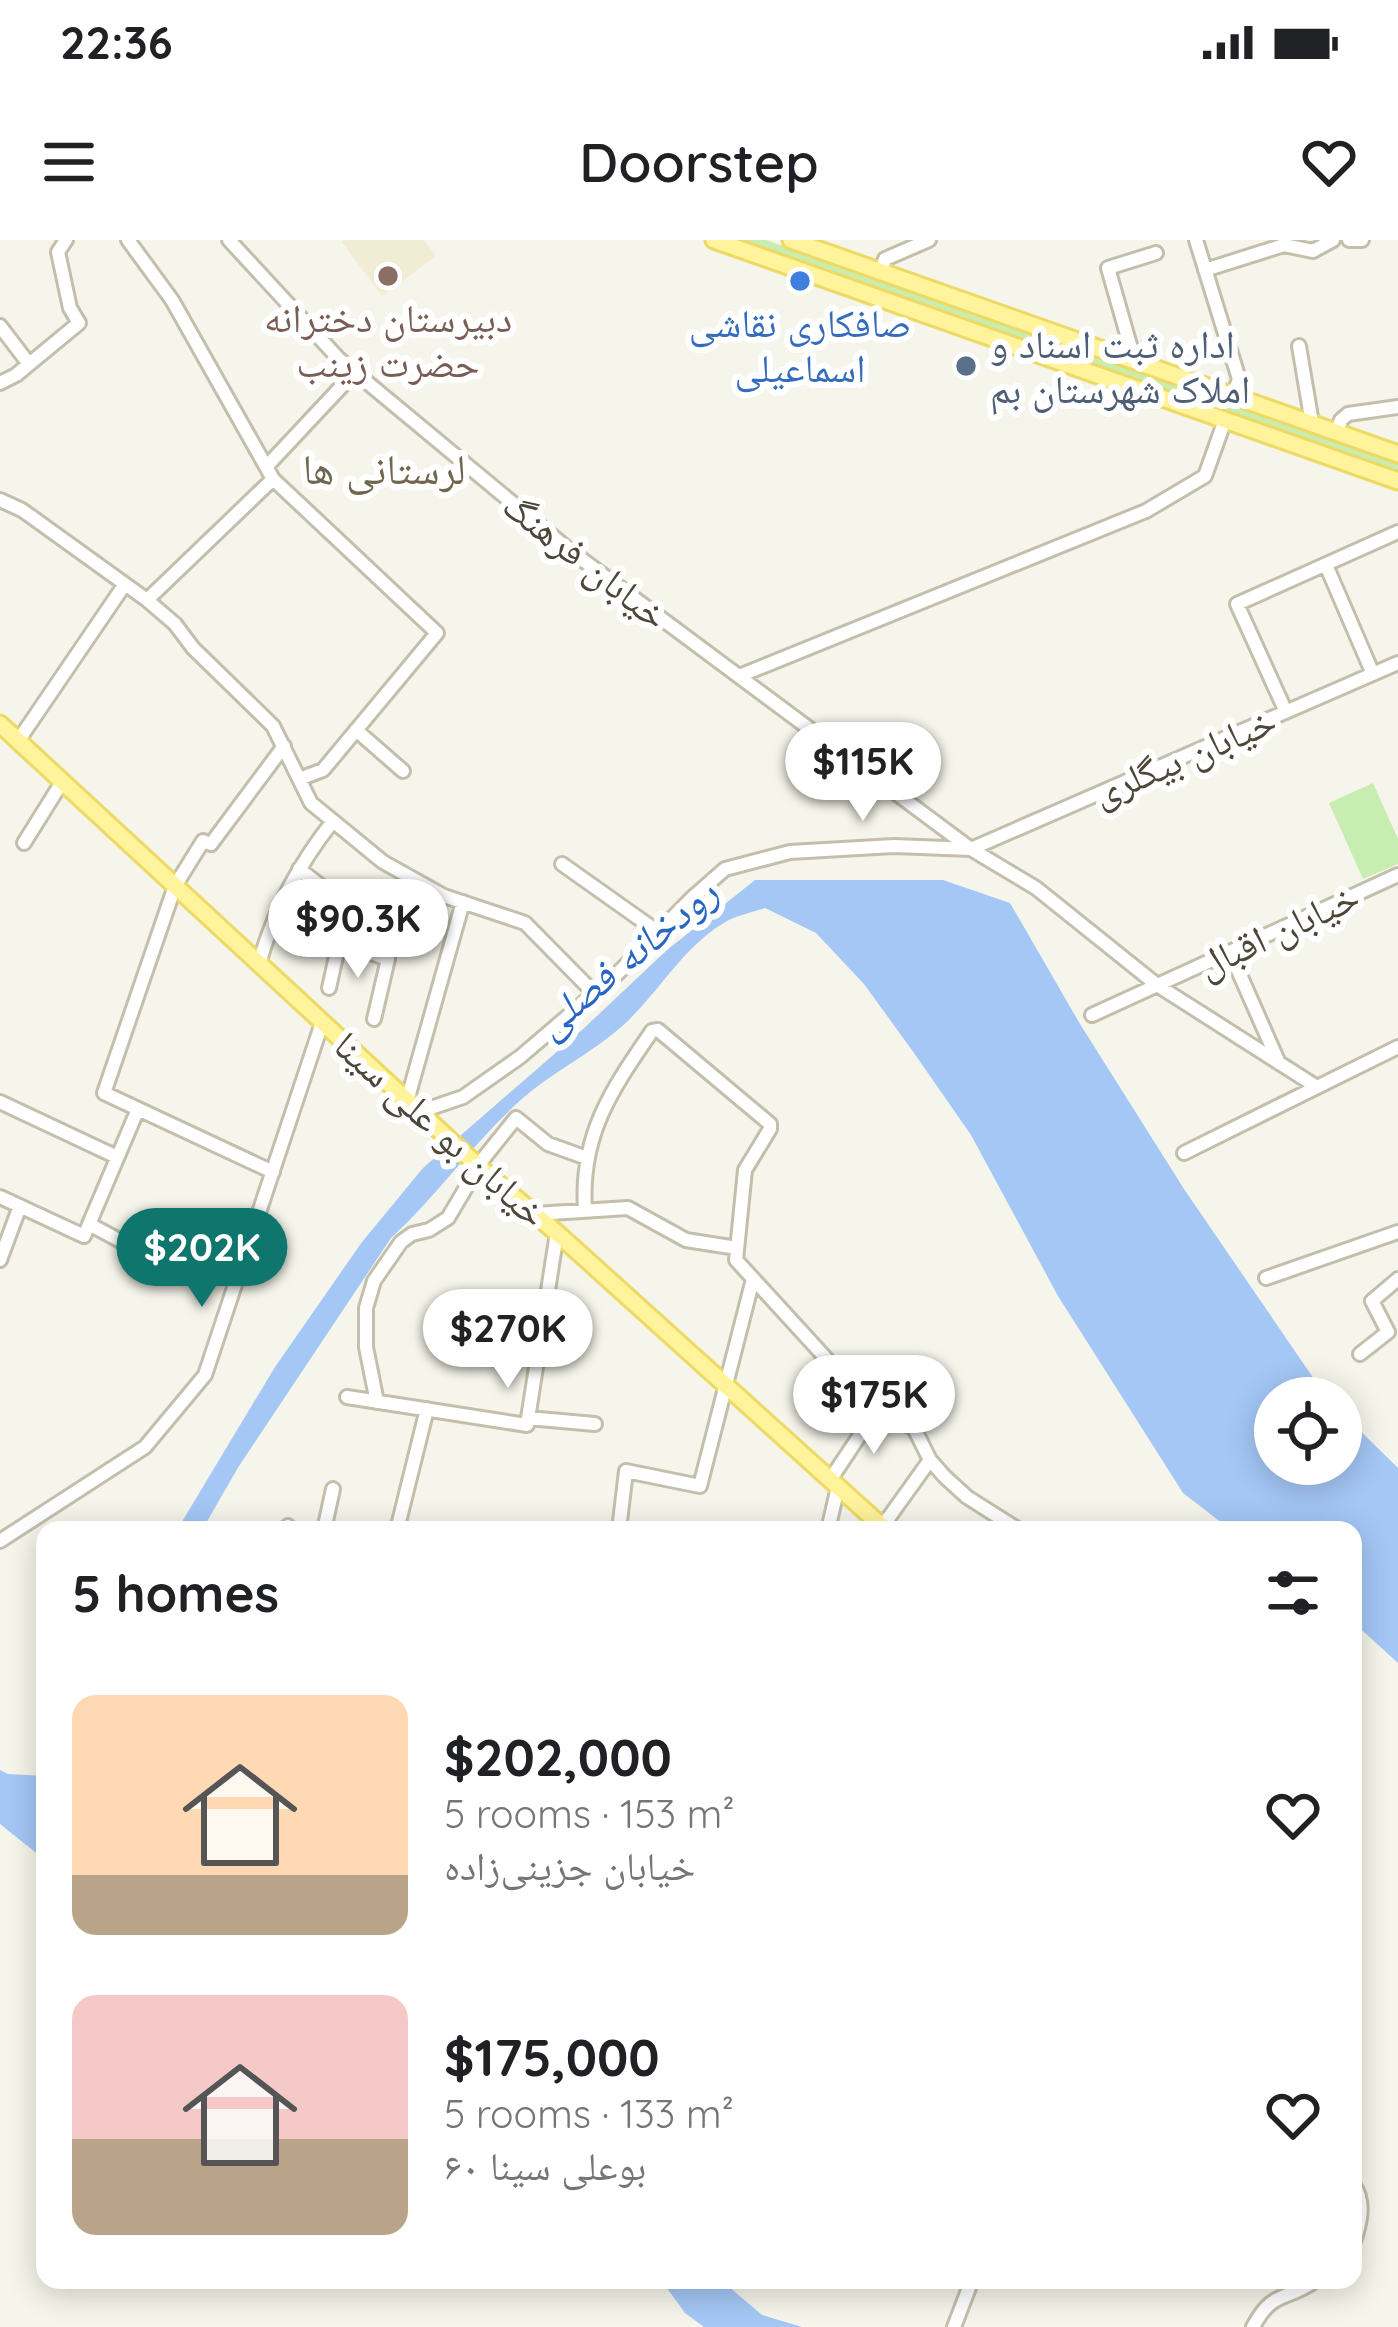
<!DOCTYPE html>
<meta charset="utf-8">
<style>
body{margin:0;font-family:Quicksand,"Noto Naskh Arabic",sans-serif;background:#f2f2f2;color:#202124;height:100vh;display:flex;flex-direction:column;font-size:45px;white-space:nowrap}
*{box-sizing:border-box;margin:0}
p{font-size:39px;color:#757577}
.icon{flex:none;width:66px;height:66px;fill:none;stroke:currentColor;stroke-width:2;stroke-linecap:round;stroke-linejoin:round}
.map{position:relative;flex:1;overflow:hidden}
.panel{position:absolute;left:36px;top:1281px;width:1326px;height:768px;display:flex;flex-direction:column;background:#fff;border-radius:24px;box-shadow:0 6px 30px #0003}
.panel>*{flex:none}
.controls{position:absolute;left:1254px;top:1137px;display:grid;gap:24px}
.controls a{display:grid;place-items:center;width:108px;height:108px;border-radius:50%;background:#fff;box-shadow:0 6px 30px #0003;font-size:60px}
.price{position:absolute;translate:-50% -102px;padding:0 27px;border-radius:42px;background:#fff;color:#222;font-size:39px;line-height:78px;filter:drop-shadow(0 3px 6px #0008)}
.price::after{content:'';position:absolute;left:50%;top:72px;width:36px;height:27px;margin-left:-18px;background:inherit;clip-path:polygon(0 0,100% 0,50% 100%)}
.price.selected{background:#0f766e;color:#fff}
ul{padding:0;list-style:none}
li{display:flex;align-items:center;gap:36px;height:300px;padding:0 36px}
li span{display:grid;place-items:center;flex:none;width:336px;height:240px;border-radius:24px;color:#555}
li>.icon{margin-inline-start:auto}
span .icon{width:144px;height:144px;fill:#fffc;stroke-width:1}
li b{font-size:51px}
h2{display:flex;justify-content:space-between;align-items:center;height:144px;padding:0 36px;font-size:51px}
.status{display:flex;justify-content:space-between;align-items:center;height:84px;padding:0 60px;background:#fff;direction:ltr}
.status svg{height:33px;fill:currentColor}
header{display:flex;justify-content:space-between;align-items:center;height:156px;padding:0 36px;background:#fff;font-size:54px;font-weight:600}
.map>svg:first-child{display:block}
.education{fill:#f0edd4}
.green{fill:#c8edb1}
.water{fill:#a4c7f6}
.lines{fill:none;stroke-linecap:round;stroke-linejoin:round}
.minor-casing{stroke:#c3bfac;stroke-width:18}
.major-casing{stroke:#edd963;stroke-width:21}
.minor{stroke:#fff;stroke-width:12}
.major{stroke:#fff39b;stroke-width:15}
.education-dot{fill:#8d6e63;stroke:#fff;stroke-width:4.5}
.shop-dot{fill:#3f7fe0;stroke:#fff;stroke-width:4.5}
.service-dot{fill:#5c6f8a;stroke:#fff;stroke-width:4.5}
.labels{text-anchor:middle;stroke-width:12;stroke-linejoin:round;paint-order:stroke}
.education-label{font-size:39px;fill:#785e54;stroke:#fff}
.shop-label{font-size:39px;fill:#366cbe;stroke:#fff}
.service-label{font-size:39px;fill:#4e5e75;stroke:#fff;text-anchor:start}
.street-label{font-size:39px;fill:#4c4738;stroke:#fff}
.neighbourhood-label{font-size:42px;fill:#6f674e;stroke:#fff}
.water-label{font-size:42px;font-style:italic;fill:#2767c1;stroke:#fff}
</style>
<div class="status"><b>22:36</b><svg viewBox="0 0 49 12"><path d="M0 12V9h3v3zM5 12V6h3v6zM10 12V3h3v9zM15 12V0h3v12zM26 1h20v11H26zM47 4h2v5h-2z"/></svg></div>
<header><svg class="icon" aria-label="menu" viewBox="0 0 24 24"><path d="M4 6h16M4 12h16M4 18h16"/></svg>Doorstep<svg class="icon" aria-label="heart" viewBox="0 0 24 24"><path d="M12 20l-8-8c-3-5 5-10 8-4 3-6 11-1 8 4z"/></svg></header>
<div class="map">
<svg width="1398" height="2087" viewBox="0 0 1398 2087">
<rect width="100%" height="100%" fill="#f6f5eb"/>
<path class="education" d="M345 0H424L436 16 382 56 342 2Z"/>
<path class="green" d="M744 0H766L1398 222V232Z
M1373 543 1398 599V624L1363 639 1329 563Z"/>
<path class="water" d="M755 640H943L1010 663 1080 784 1184 949 1327 1158H1275V1224H1341V1172L1398 1228V1423L1353 1382V1290H1231L1183 1253 1058 1056 971 895 914 813 864 744 816 693 765 668C751 673 734 676 722 684 680 710 657 756 620 788 590 814 553 832 523 858 475 900 438 955 391 998L239 1226 202 1290H177L275 1127 362 1002 423 928 582 790 667 710Z
M0 1530 8 1534 45 1536V1620L0 1584Z
M661 2040H721L762 2075 802 2087H704L685 2073Z"/>
<g class="lines">
<defs>
<path id="minor" d="M128 0 172 60 273 239 437 393 323 530 299 539
M229 0 339 119 568 309 971 609 1398 423
M1196 0 1239 139 1233 156
M1349 0H1362
M1205 30 1284 5 1313 11 1333 0
M881 32 885 19 929 0
M0 86 29 124
M1299 106 1312 183
M1125 118 1130 105 1108 28 1156 13
M0 143 16 135 79 83 70 68 58 12 66 0
M1337 192 1341 180 1348 174 1398 167
M267 226 355 132
M0 260 22 270 147 360 175 384 193 408 273 486 311 563 383 622 444 656 525 683 595 754
M1326 325 1373 434
M147 360 273 239
M739 436 1146 271 1205 236 1225 180
M1286 472 1237 364 1398 292
M356 490 403 531
M18 501 125 344
M24 603 62 542
M562 624 658 692
M299 629 361 677 337 712 329 748
M343 703 388 719 374 779
M1230 712 1278 821
M259 724C274 670 298 625 333 581
M1092 775 1398 635
M407 861 463 662
M0 862 117 917
M419 872 463 857 520 817 615 736 692 658 725 629 790 612 894 606 971 609 1036 648 1157 745 1317 847
M1184 913 1398 807
M273 932 104 853 175 646 203 601 211 604 284 506
M0 957 84 996 138 869
M585 969C580 895 612 849 652 791L658 790 770 884V889L745 930 736 1020 865 1161 914 1188 930 1220 945 1237 967 1257 1019 1290
M535 974 628 968 686 1000 737 1008
M89 984 128 1005
M0 1020 20 966
M1266 1038 1398 992
M1360 1114 1388 1092 1372 1061 1398 1039
M347 1157 527 1185 557 993
M377 1162 366 1107V1068L374 1041 401 1002 412 994 429 990 448 978 483 919 516 878 548 904 587 918
M528 1178 595 1184
M830 1240 878 1168
M882 1287 930 1220
M287 1290 288 1286
M324 1290 333 1249
M397 1290 427 1169
M619 1290 626 1231 700 1246 753 1039
M828 1290 838 1247
M0 1301 145 1207 205 1135 322 783
M1353 1944C1366 1962 1360 1985 1353 2004
M954 2087 972 2040
M1253 2087C1273 2049 1286 2062 1316 2040"/>
<path id="major" d="M714 0 1398 241
M791 0 1398 214
M0 484 479 927 557 993 886 1290"/>
</defs>
<use href="#minor" class="minor-casing"/>
<use href="#major" class="major-casing"/>
<use href="#minor" class="minor"/>
<use href="#major" class="major"/>
</g>
<circle class="education-dot" cx="388" cy="36" r="12"/>
<circle class="shop-dot" cx="800" cy="41" r="12"/>
<circle class="service-dot" cx="966" cy="126" r="12"/>
<g class="labels">
<g class="education-label">
<text x="388" y="92">دبیرستان دخترانه<tspan x="388" dy="45">حضرت زینب</tspan></text>
</g>
<g class="shop-label">
<text x="800" y="97">صافکاری نقاشی<tspan x="800" dy="45">اسماعیلی</tspan></text>
</g>
<g class="service-label">
<text x="990" y="118">اداره ثبت اسناد و<tspan x="990" dy="45">املاک شهرستان بم</tspan></text>
</g>
<g class="street-label">
<text transform="translate(586 320) rotate(38)" y="14">خیابان فرهنگ</text>
<text transform="translate(1184 516) rotate(-23)" y="14">خیابان بیگلری</text>
<text transform="translate(1278 690) rotate(-25)" y="14">خیابان اقبال</text>
<text transform="translate(441 889) rotate(42)" y="14">خیابان بو علی سینا</text>
</g>
<g class="neighbourhood-label">
<text x="384" y="244">لرستانی ها</text>
</g>
<g class="water-label">
<text transform="translate(626 717) rotate(-40)" y="15">رودخانه فصلی</text>
</g>
</g>
</svg>
<div class="controls">
<a><svg class="icon" aria-label="locate" viewBox="0 0 24 24"><circle cx="12" cy="12" r="6"/><path d="M12 2v4M12 18v4M2 12h4M18 12h4"/></svg></a>
</div>
<b class="price" style="left:863px;top:584px">$115K</b>
<b class="price" style="left:358px;top:741px">$90.3K</b>
<b class="price selected" style="left:202px;top:1070px">$202K</b>
<b class="price" style="left:508px;top:1151px">$270K</b>
<b class="price" style="left:874px;top:1217px">$175K</b>
<section class="panel">
<h2>5 homes<svg class="icon" aria-label="filters" viewBox="0 0 24 24"><path d="M4 7h16M4 17h16"/><circle cx="9" cy="7" r="2"/><circle cx="15" cy="17" r="2"/></svg></h2>
<ul>
<li><span style="background:linear-gradient(#ffd9b3 75%,#b9a48a 0)"><svg class="icon" aria-label="home" viewBox="0 0 24 24"><path d="M3 11l9-7 9 7M6 9v11h12V9"/></svg></span><div><b>$202,000</b><p>5 rooms · 153 m²</p><p>خیابان جزینی‌زاده</p></div><svg class="icon" aria-label="heart" viewBox="0 0 24 24"><path d="M12 20l-8-8c-3-5 5-10 8-4 3-6 11-1 8 4z"/></svg></li>
<li><span style="background:linear-gradient(#f6c9c9 60%,#b9a48a 0)"><svg class="icon" aria-label="home" viewBox="0 0 24 24"><path d="M3 11l9-7 9 7M6 9v11h12V9"/></svg></span><div><b>$175,000</b><p>5 rooms · 133 m²</p><p>بوعلی سینا ۶۰</p></div><svg class="icon" aria-label="heart" viewBox="0 0 24 24"><path d="M12 20l-8-8c-3-5 5-10 8-4 3-6 11-1 8 4z"/></svg></li>
</ul>
</section>
</div>
